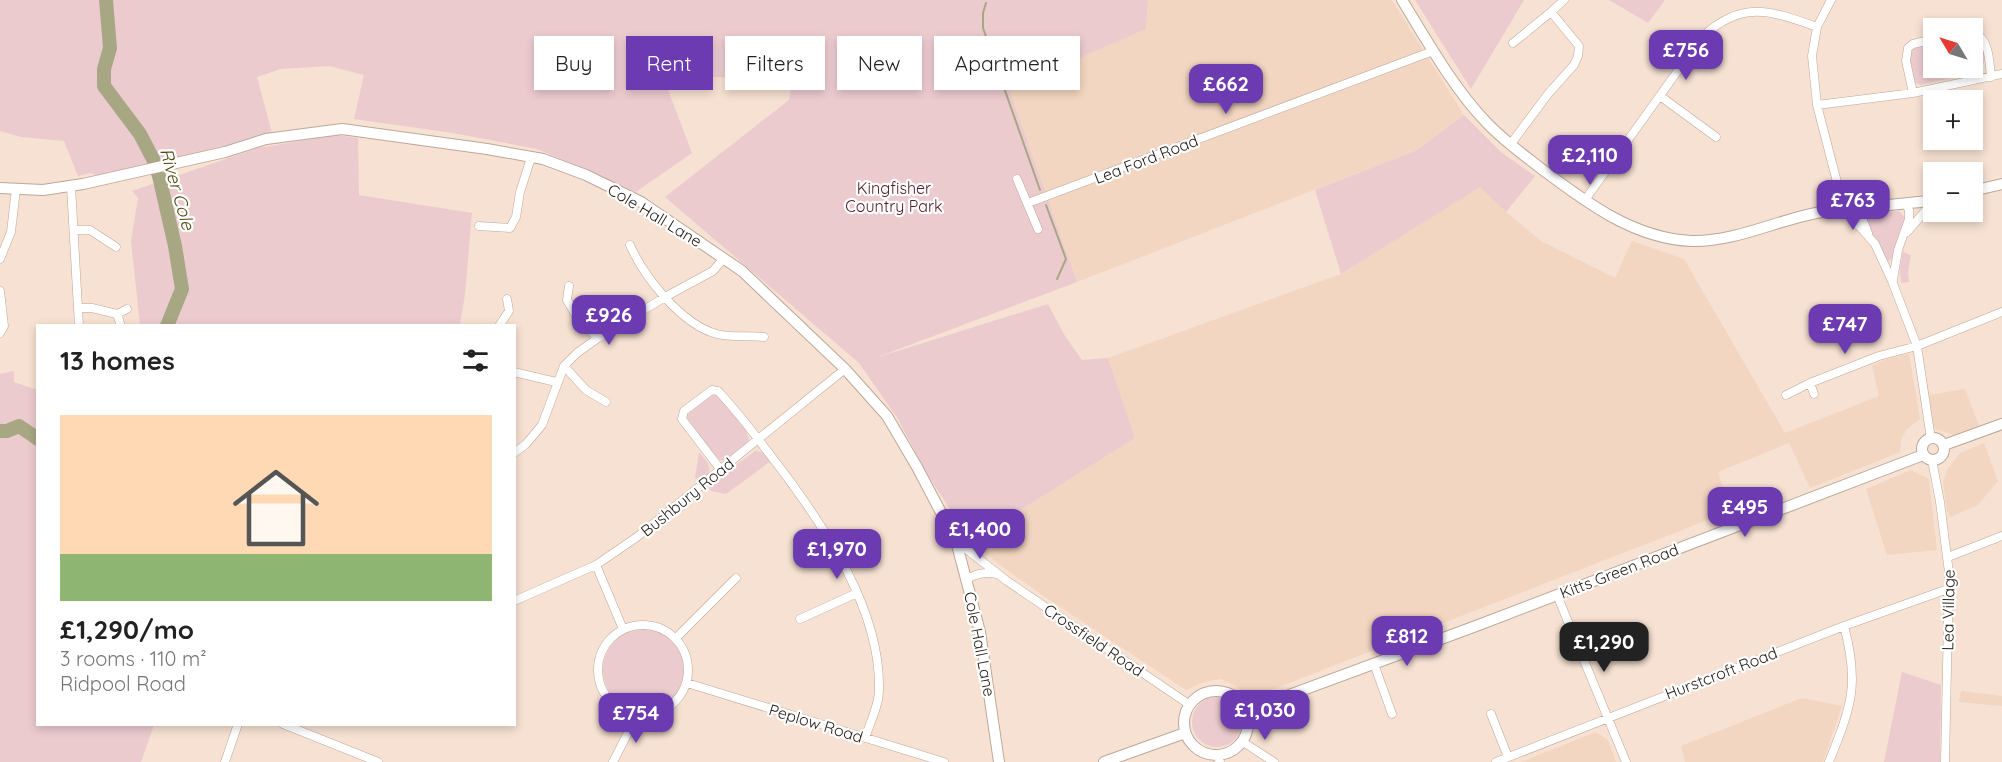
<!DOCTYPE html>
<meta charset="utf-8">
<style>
body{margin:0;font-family:Quicksand,sans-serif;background:#f6f6f6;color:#222;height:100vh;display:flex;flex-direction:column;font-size:22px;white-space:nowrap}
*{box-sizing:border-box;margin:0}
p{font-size:20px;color:#767676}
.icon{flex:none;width:33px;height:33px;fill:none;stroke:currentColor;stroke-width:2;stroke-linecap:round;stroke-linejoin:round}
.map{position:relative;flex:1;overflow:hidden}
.side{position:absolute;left:36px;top:324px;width:480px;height:402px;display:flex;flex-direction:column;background:#fff;border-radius:0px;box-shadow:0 3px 9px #0003}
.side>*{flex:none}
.guide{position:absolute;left:534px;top:36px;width:570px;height:54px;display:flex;gap:12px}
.needle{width:39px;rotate:308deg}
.controls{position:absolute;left:1923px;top:18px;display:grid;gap:12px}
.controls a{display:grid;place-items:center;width:60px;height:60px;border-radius:0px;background:#fff;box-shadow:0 3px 9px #0003;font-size:30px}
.price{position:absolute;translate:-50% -51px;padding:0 14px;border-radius:12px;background:#6c3ab1;color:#fff;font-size:20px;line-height:39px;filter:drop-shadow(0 2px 3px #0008)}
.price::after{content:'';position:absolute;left:50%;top:36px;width:18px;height:14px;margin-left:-9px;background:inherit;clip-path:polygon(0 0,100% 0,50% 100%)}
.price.current{background:#222;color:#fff}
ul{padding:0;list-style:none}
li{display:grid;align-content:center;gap:12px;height:318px;padding:0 24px}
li+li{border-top:2px solid #e0e0e0}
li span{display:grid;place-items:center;height:186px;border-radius:0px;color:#555}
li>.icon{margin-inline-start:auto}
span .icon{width:108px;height:108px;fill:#fffc;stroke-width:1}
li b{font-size:26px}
h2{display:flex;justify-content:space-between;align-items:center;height:72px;padding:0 24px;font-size:26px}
.tag{padding:0 21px;border-radius:0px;background:#fff;box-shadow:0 3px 9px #0003;font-size:21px;line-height:54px}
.tag.current{background:#6c3ab1;color:#fff}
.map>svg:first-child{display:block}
.built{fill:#f2d6c1}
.green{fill:#eccbcf}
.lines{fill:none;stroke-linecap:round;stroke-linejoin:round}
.stream{stroke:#a8a784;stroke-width:2}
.river{stroke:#a8a784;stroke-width:14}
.street-casing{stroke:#bca899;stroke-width:9}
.secondary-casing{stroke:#bca899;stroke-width:12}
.street{stroke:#fff;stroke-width:8}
.secondary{stroke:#fff;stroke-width:10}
.labels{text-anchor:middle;stroke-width:4.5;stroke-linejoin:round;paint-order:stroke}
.street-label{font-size:16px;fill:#231c16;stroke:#fff}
.park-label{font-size:16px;fill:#4e1a25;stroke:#fff}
.water-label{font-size:18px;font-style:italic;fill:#4e4b0e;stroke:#fff}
</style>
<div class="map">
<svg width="2002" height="762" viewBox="0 0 2002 762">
<rect width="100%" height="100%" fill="#f6e1d2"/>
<path class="built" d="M1148 0H1392L1464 115 1417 150 1077 282 1009 89 1146 29Z
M1480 186 1506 212 1541 241 1615 278 1632 241 1684 259 1785 433 1879 396 1872 366 1887 359 1909 354 1920 419 1907 429 1901 440 1900 452 1810 488 1789 443 1718 472 1731 511 1253 697 1248 696 1236 686 1221 679 1204 682 1186 690 1039 593 1000 565 971 541 1135 438 1108 358 1341 274Z
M1965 389 1979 426 1954 435 1935 429 1932 422 1929 395Z
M1984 443 1998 481 1978 505 1950 517 1947 511 1943 482 1947 470 1960 453Z
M1911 470 1929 479 1937 550 1887 555 1866 489Z
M1961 691 2002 696V706L1959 702Z
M1802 698 1842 706 1823 762H1685L1681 746Z
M1596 732 1608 740 1616 762H1521Z"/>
<path class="green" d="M0 0H1148L1146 29 1009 89 1077 282 875 358 1048 304 1065 336 1082 360 1108 358 1135 438 971 541 927 474 898 419 859 363 665 197 789 100 792 81 662 74 692 153 636 192 537 149 453 133 354 119 364 75 329 66 281 69 257 77 272 133 179 158 166 159 100 176 90 173 78 176 64 141 21 137 0 131Z
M1415 0H1524L1471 89Z
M1609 0H1665L1648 23Z
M1973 35C1983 44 1990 62 1978 72L1920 85 1915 82 1909 57C1912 45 1923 44 1933 41L1934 68H1972Z
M1464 115 1502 153 1535 176 1506 212 1480 187 1341 274 1315 190 1417 150Z
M337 135 358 138 359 195 472 213 465 294 460 325H140L131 241 138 198 132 191 258 148Z
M1899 211 1906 219 1892 259 1888 261 1868 230 1864 215 1867 213Z
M1903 252 1911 255 1908 271 1909 282 1901 283 1900 268Z
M14 371V382L37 390 38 724 154 725 141 762H0V374Z
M713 394 717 395 745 429 749 439 747 444 726 461 720 460 715 455 687 420V415Z
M755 451 762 452 771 461 726 494 711 491 708 486Z
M699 452 708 463 710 474 699 482 695 478Z
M603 670a41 41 0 1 1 82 0a41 41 0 1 1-82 0Z
M1902 672 1941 685 1940 762H1884Z
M1192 722a25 25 0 1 1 50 0a25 25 0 1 1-50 0Z"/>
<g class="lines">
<path class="stream" d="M986 3 983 13V28L1040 190
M1046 205 1066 259 1057 279"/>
<path class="river" d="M106 0 110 48 104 69V86L140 134 153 159 159 176 175 246 182 289 167 326
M0 431H7L19 426 38 439"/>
<defs>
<path id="street" d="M1831 0 1817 27 1812 56 1817 105 1844 209 1875 244 1892 281 1917 346 1931 439
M1551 12 1564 0
M1972 31C1990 39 1989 60 1991 77
M1913 93 1906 61 1908 48 1913 44 1934 39
M1660 96 1716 137
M1817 105 1913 93 2002 74
M1510 145 1548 94 1574 65 1578 56 1579 46 1551 12 1513 43
M1017 179 1038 229
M71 186 79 326
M1585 200 1702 37C1742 0 1769 10 1817 27
M1028 203 1433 51
M1858 208 1868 233
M479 226 510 228 516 217 520 192 531 158
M74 230H90L116 247
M1907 232 1934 201
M630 245C644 277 682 325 717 334 731 338 749 335 764 337
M0 259 11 232 16 189
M1893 280 1898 250 1909 219V210L1906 204
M569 286 567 300 578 319 598 338
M0 291 4 326 0 333
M79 308H92L117 314 120 323
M117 314 127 309
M499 326 509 311 507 299
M564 366 586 390 606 402
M514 372 556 382
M1810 383 1814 394
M1786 395 1810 383 1879 356 1917 346 2002 312
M514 453 526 444 542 425 564 366 577 353 598 338 665 297 713 271 724 258
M1932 460 1940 502 1949 573 1945 762
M721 470 682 419 684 411 712 390 718 391C741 415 760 442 781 469 826 529 881 611 879 690 879 705 870 723 865 738
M956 541 1007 581 1190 705
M1948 557 2002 536
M596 565 623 629
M967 579C978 573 985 572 997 574
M1557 595 1626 762
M514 601 596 565 637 537 845 369
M800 619 857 593
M598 670a45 45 0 1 1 90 0a45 45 0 1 1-90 0Z
M676 638 736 578
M1374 664 1392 714
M687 683 944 762
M1491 714 1508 757
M283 724 378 762
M1243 742 1274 762
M1217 755 1220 762
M225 762 238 724
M613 762 637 715
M1496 762 1844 626 1948 589
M1829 762C1851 707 1860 685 1844 626"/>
<path id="secondary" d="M1402 0C1427 41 1454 89 1487 123 1504 141 1524 155 1543 170 1587 203 1635 239 1692 241 1734 242 1775 221 1816 213 1855 206 1895 206 1934 200
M0 188 43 190 83 184 225 152 266 139 342 129 487 149 543 159 586 175 641 202 742 271 845 369 887 416 917 467 956 541 980 632 999 762
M1972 191 2002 184
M1922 449a11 11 0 1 1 22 0a11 11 0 1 1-22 0Z
M1944 445 2002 424
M1184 723a32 32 0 1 1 64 0a32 32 0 1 1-64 0Z
M1246 711 1476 626 1923 455
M1104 762 1185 733"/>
</defs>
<use href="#street" class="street-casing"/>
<use href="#secondary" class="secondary-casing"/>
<use href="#street" class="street"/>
<use href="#secondary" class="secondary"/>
</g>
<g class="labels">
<g class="street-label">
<text transform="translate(1146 159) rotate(-21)" y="6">Lea Ford Road</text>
<text transform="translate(655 215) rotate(31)" y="6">Cole Hall Lane</text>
<text transform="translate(687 497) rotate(-39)" y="6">Bushbury Road</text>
<text transform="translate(1619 571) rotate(-21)" y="6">Kitts Green Road</text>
<text transform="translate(1948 610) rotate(-89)" y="6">Lea Village</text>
<text transform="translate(1094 640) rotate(34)" y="6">Crossfield Road</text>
<text transform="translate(980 644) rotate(79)" y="6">Cole Hall Lane</text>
<text transform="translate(1721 673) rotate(-21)" y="6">Hurstcroft Road</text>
<text transform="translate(816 723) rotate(17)" y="6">Peplow Road</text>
</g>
<g class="park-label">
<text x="894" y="194">Kingfisher<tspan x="894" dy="18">Country Park</tspan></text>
</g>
<g class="water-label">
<text transform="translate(177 189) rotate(74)" y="6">River Cole</text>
</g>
</g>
</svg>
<div class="controls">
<a><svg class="needle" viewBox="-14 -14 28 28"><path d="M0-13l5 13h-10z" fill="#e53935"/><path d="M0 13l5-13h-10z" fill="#767676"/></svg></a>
<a>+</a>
<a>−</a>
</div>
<b class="price" style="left:1686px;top:81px">£756</b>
<b class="price" style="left:1226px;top:115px">£662</b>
<b class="price" style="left:1590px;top:186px">£2,110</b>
<b class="price" style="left:1853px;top:231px">£763</b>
<b class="price" style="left:609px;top:346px">£926</b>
<b class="price" style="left:1845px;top:355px">£747</b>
<b class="price" style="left:1745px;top:538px">£495</b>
<b class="price" style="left:980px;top:560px">£1,400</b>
<b class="price" style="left:837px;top:580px">£1,970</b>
<b class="price" style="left:1407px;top:667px">£812</b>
<b class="price current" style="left:1604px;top:673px">£1,290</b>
<b class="price" style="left:1265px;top:741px">£1,030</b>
<b class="price" style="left:636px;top:744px">£754</b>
<div class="guide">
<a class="tag">Buy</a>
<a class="tag current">Rent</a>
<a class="tag">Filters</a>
<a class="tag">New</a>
<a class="tag">Apartment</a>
</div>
<section class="side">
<h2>13 homes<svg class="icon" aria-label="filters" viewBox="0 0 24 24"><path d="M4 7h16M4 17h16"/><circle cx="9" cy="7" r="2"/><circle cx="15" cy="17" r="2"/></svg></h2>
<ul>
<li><span style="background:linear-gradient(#ffd9b3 75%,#8fb573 0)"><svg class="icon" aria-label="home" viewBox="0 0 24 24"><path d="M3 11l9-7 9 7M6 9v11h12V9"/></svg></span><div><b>£1,290/mo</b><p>3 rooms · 110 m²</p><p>Ridpool Road</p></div></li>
</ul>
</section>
</div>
